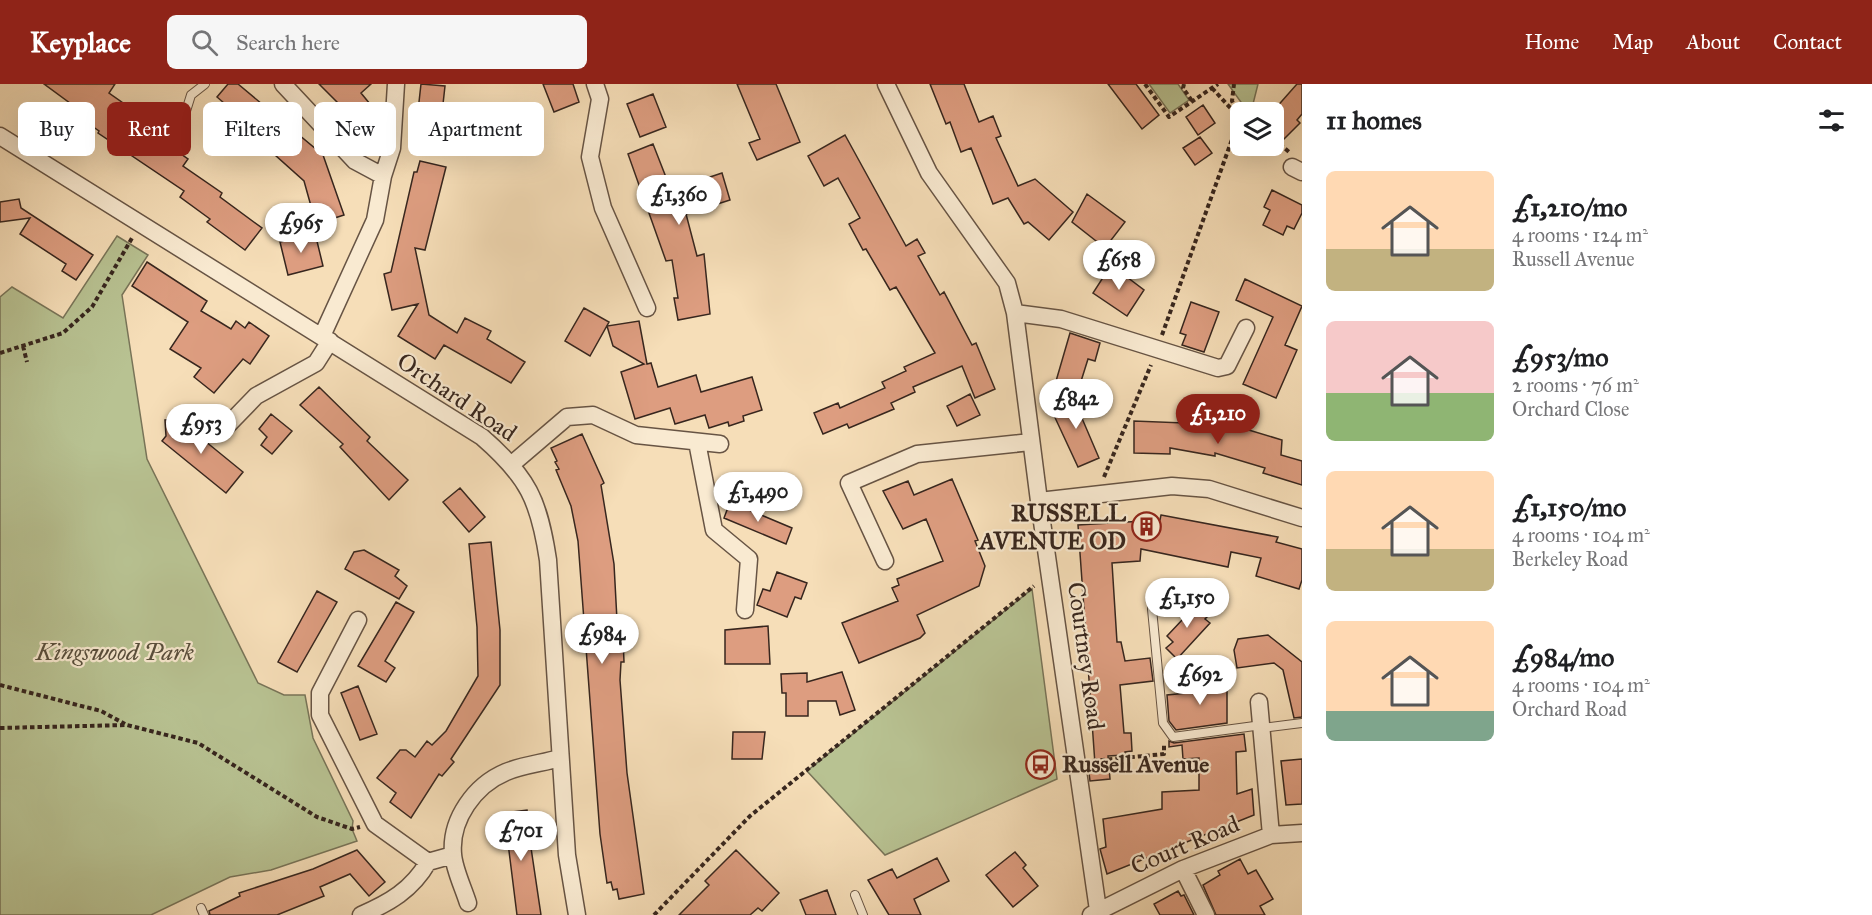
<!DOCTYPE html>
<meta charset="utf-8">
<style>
body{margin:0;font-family:"IM FELL Great Primer",serif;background:#f6f6f6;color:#202124;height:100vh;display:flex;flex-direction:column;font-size:22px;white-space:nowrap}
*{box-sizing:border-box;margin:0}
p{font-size:20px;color:#757577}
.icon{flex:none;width:33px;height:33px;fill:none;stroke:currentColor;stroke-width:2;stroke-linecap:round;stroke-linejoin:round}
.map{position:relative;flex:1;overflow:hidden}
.drawer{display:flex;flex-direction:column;background:#fff;width:570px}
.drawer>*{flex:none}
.guide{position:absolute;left:18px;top:18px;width:570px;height:54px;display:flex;gap:12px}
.controls{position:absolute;left:1230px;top:18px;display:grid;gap:12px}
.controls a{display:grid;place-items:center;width:54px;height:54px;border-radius:9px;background:#fff;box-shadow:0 6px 24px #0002;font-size:30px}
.price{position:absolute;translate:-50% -51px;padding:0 14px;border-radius:21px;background:#fff;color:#222;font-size:20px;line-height:39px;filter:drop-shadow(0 2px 3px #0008)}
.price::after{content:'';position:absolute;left:50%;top:36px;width:18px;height:14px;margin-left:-9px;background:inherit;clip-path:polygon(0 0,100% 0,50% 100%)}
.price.active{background:#8f2418;color:#fff}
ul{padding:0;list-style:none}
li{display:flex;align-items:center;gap:18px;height:150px;padding:0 24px}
li span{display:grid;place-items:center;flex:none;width:168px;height:120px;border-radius:9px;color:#555}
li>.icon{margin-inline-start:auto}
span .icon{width:72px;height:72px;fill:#fffc;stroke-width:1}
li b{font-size:26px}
h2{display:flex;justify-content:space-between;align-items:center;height:72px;padding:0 24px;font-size:26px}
.tag{padding:0 21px;border-radius:9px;background:#fff;box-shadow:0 6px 24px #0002;font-size:21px;line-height:54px}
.tag.active{background:#8f2418;color:#fff}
header{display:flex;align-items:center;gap:36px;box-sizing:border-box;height:84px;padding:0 30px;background:#8f2418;color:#fff}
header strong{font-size:28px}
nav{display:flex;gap:33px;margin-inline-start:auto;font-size:21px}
.search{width:420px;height:54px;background:#f6f6f6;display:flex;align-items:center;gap:15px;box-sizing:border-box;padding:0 21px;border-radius:9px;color:#757577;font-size:22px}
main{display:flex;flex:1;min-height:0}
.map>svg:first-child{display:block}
.green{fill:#b8c292;stroke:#787458;stroke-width:1.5}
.building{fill:#dd9d80;stroke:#37261e;stroke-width:1.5}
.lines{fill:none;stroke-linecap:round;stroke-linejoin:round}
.service-casing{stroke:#675444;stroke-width:10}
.minor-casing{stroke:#675444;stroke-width:19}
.path{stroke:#37261e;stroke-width:4;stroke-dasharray:4.5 3;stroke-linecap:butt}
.service{stroke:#f9ead1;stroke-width:8}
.minor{stroke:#f9ead1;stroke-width:16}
.labels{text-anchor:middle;stroke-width:4.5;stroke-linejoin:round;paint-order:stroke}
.street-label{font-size:24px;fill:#37261e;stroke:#f9ead1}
.poi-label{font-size:24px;font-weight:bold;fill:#37261e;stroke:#f9ead1;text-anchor:end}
.park-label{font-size:24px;font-style:italic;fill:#574d3b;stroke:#f9ead1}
</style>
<header>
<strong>Keyplace</strong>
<div class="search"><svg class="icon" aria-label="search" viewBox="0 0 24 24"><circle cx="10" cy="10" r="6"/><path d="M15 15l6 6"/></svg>Search here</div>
<nav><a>Home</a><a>Map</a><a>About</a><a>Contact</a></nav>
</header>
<main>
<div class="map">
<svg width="1302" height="831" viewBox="0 0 1302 831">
<rect width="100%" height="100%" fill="#f6deb8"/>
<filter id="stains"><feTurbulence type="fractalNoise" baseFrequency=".00333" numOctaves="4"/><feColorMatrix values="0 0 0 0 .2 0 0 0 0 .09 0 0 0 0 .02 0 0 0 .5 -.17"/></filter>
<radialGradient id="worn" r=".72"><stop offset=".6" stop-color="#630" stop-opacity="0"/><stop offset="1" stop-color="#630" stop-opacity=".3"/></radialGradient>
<path class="green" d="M1149 0H1178L1189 16 1170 29Z
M1228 0H1258L1251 28H1248Z
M117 152 148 171 122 211 147 375 258 599 284 611H305L313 654 353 737 352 745 357 757 271 786 230 793 151 831H0V213L12 203 63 234Z
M1032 505 1057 695 885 771 807 687Z"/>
<path class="building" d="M44 0H115L109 9 143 33 138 40 188 75 183 82 222 109 220 113 262 144 245 166 207 138 210 135 180 113 184 107 98 49 99 47 89 40 93 36Z
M228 0H238L323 71 344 131 316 140 304 97 236 36 239 32 217 13Z
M319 0H371L361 9 370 20 354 35Z
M421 0 445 2 441 38 417 36Z
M543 0H573L579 18 554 28Z
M737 0H776L800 58 757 76 749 59 760 55Z
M930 0H964L979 38 993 32 1001 52 996 54 1018 102 1035 95 1073 128 1049 156 1028 138 1024 140 1008 114 993 120 971 64 961 68 950 38 946 40Z
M1108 0H1136L1159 31 1142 45Z
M1297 0H1302V30L1297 36 1300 39 1283 56 1274 48V26Z
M653 10 666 43 640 53 627 20Z
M1203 21 1215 39 1198 51 1186 33Z
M845 51 906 162 917 155 925 169 918 172 940 211 944 208 972 261 976 259 995 305 975 314 962 282 913 303 915 308 891 319 894 325 849 344 847 340 823 350 814 329 838 319 840 324 885 304 882 298 906 287 904 283 935 269 896 203 890 206 866 165 863 166 849 140 860 134 838 94 824 102 808 72Z
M1200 53 1212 69 1195 81 1183 64Z
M653 60 671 106 722 89 730 116 686 130 697 172 704 170 710 230 678 236 674 214H678L672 176 666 177 628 70Z
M420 77 446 83 425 166 415 164 429 231 457 249 465 234 491 247 487 255 525 278 511 299 444 261 435 275 398 252 418 220 392 226 384 190 391 188 414 88H417Z
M1272 106 1302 121V129L1294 145 1287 142 1283 151 1263 141 1270 126 1264 123Z
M1087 110 1125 138 1105 164 1072 138Z
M19 115 21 124 93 171 76 196 62 187 66 180 20 150 30 134 0 138V118Z
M315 149 323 182 288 191 280 158Z
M147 178 207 217 201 227 218 237 231 245 236 237 245 244 249 238 269 252 250 280 243 275 214 309 194 293 201 284 170 265 188 238 132 202Z
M1111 181 1144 206 1127 232 1093 209Z
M1245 195 1302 222 1285 261 1297 266 1276 314 1243 300 1273 233 1236 216Z
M1191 218 1219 228 1204 268 1182 261 1186 251 1180 249Z
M584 224 609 238 590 272 565 257Z
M639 237 647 280 651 279 658 303 696 291 701 308 752 293 762 326 743 332 744 337 729 342 728 338 709 344 705 331 675 340 670 324 635 335 621 288 644 280 613 262 607 242Z
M1070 249 1100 259 1095 277 1088 275 1077 310 1054 304Z
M319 303 370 353 367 357 408 396 389 416 340 363 343 360 300 321Z
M970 310 980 331 957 342 947 322Z
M1081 312 1089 329 1081 332 1099 374 1078 383 1051 325Z
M271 330 292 347 272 370 261 361 267 353 259 345Z
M1184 334 1231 343 1232 341 1282 356 1281 371 1302 377V401L1263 389 1265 384 1215 369V372L1170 364V370L1134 369V337L1184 339Z
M178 335 243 388 226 409 162 357 166 352 165 336Z
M582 350 604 399 601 401 614 480 618 555 623 554 624 578H621L620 596 627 689 644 810 619 815 617 805 613 806 611 798 607 799 600 750 578 457 571 422 556 386 559 385 555 378 557 377 551 364Z
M952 395 978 456 975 457 985 482 979 502 917 531 925 549 920 554 859 579 842 539 898 517 892 504 899 501 897 495 943 477 926 435 903 445 883 407 908 397 914 411Z
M460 404 485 433 469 448 443 418Z
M730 418 792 444 786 460 724 434Z
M1161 431 1278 453 1276 458 1302 465V496L1299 505 1256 492 1261 474 1231 468 1228 483 1141 465 1140 477 1112 479 1117 558H1121L1125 577 1150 574 1153 597 1120 601 1124 649H1131L1132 667 1125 668V671L1108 672 1110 695 1090 697 1088 680H1095L1078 441 1160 436Z
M491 458 500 546V601L451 675 454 678 442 692 439 690 411 734 390 718 396 709 377 694 400 666H406L415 673 427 657 432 661 446 647 478 592 477 543 469 460Z
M364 466 399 486 395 492 407 502 399 515 345 485 354 468Z
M777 488 807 499 801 515 795 513 787 533 757 521 763 505 770 507Z
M317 507 337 518 297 588 278 578Z
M396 518 414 528 385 577 395 584 386 598 358 582Z
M1190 518 1195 524 1198 521 1208 532 1205 535 1210 539 1177 575 1166 564 1173 558 1167 552 1183 535 1178 529Z
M768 542 770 580H725V546Z
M1268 551 1302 578V633L1294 634 1283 586 1274 579 1237 584 1234 566 1238 555Z
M842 588 855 626 840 631 836 617H808V632H786V609H782L781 590 807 589V598Z
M1195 593 1227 596V639L1176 646 1169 637 1167 611 1209 607Z
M358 602 377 650 360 656 341 609Z
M733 648H765L762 675H732Z
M1244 650 1246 667 1236 668 1237 710 1252 705 1254 731 1107 790 1100 765 1106 763 1103 735 1162 725V708L1199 706V674L1183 675 1182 661 1169 663V657L1174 659Z
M1302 675V720L1286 721 1281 677Z
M527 726 530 757 541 831H517L508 759 499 760 497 745 506 744 504 729Z
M357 766 385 798 369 812 350 790 320 803 324 812 277 831H210L209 827 240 812 239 809 313 785Z
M736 766 779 809 762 827 758 824 750 831H679L709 801 705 797Z
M1015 768 1026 781 1023 784 1038 802 1013 823 986 791Z
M937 774 949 797 914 815 921 831H889L868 796 892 785 897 794Z
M1240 775 1248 790 1256 786 1273 815 1260 822 1265 831H1216L1203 801 1220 791 1218 787Z
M827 806 836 831H806L800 816Z
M1178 807 1181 812 1184 811 1194 831H1160L1154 820Z"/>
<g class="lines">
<defs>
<path id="service" d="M186 27 191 11 205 0
M1152 525 1163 639 1173 653 1262 641
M1262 644 1302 639
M855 811 863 831
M201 824 204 831"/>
<path id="minor" d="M283 0 355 77 383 92
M595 0 600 15 590 73 603 124 647 224
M886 0 929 89 1007 199 1015 229 1039 417 1098 826
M0 52 482 353C528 393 539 416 548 476L567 771 577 831
M1292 83 1302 88
M1015 229 1061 235 1218 284 1227 282 1246 244
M322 252 375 136 383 92 392 64 396 0
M226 343 256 312 316 279 330 257
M697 358 714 446 749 475 745 526
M512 380 567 333 593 331 636 351 720 360
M1039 417 1172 402 1209 405 1302 434
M885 477 849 399 917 370 1031 358
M358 536 320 609V631L375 740 428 778 453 771
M1259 618 1271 751
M1183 785 1206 831
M468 819C463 803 454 785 453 770 450 735 475 701 506 688 522 681 543 679 560 674
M361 831C389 819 412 806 428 778
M1091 831 1183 785 1271 751 1302 749"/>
</defs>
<use href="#service" class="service-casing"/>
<use href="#minor" class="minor-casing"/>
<path class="path" d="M1145 0 1169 33 1218 0
M1184 0 1183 4 1192 17
M1212 4 1236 30
M1274 55 1289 68
M1162 251 1240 33 1232 17 1234 0
M23 262 27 278
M0 269 63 249 92 223 132 154
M1104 393 1151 281
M0 601 101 627 125 640
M0 644 127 641 198 659 317 733 352 745 360 743
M1093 677 1164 670V661
M654 831 750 732 1034 502"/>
<use href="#service" class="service"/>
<use href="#minor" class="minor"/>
</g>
<defs>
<symbol id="building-ring" viewBox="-11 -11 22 22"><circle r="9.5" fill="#f9ead1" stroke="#8f2418" stroke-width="1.5"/><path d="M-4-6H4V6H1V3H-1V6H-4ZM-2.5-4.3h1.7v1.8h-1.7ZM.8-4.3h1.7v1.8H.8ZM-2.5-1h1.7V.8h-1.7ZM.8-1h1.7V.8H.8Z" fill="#8f2418"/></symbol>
<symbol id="bus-ring" viewBox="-11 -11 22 22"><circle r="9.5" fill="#f9ead1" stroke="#8f2418" stroke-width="1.5"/><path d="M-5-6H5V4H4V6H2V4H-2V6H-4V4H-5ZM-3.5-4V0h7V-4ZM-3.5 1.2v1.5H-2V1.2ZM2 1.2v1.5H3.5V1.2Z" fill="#8f2418"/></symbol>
</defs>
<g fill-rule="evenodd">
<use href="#building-ring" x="1130" y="426" width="33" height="33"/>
<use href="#bus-ring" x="1024" y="664" width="33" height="33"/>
</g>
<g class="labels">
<g class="street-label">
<text transform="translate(457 313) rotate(34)" y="8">Orchard Road</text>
<text transform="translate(1086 572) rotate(82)" y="8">Courtney Road</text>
<text transform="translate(1185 761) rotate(-23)" y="8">Court Road</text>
</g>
<g class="poi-label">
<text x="1126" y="437">RUSSELL<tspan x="1126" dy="28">AVENUE OD</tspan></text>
<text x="1062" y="688" text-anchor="start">Russell Avenue</text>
</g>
<g class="park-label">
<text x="115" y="576">Kingswood Park</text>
</g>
</g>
<rect width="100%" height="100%" filter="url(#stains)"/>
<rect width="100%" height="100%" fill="url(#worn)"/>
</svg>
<div class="controls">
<a><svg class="icon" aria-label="layers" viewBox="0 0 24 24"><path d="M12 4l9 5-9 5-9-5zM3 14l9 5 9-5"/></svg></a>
</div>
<b class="price" style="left:679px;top:142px">£1,360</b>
<b class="price" style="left:301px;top:170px">£965</b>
<b class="price" style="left:1119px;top:207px">£658</b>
<b class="price" style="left:1076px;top:346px">£842</b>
<b class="price active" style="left:1218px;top:361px">£1,210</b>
<b class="price" style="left:201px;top:371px">£953</b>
<b class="price" style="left:758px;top:439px">£1,490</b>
<b class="price" style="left:1187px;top:545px">£1,150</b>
<b class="price" style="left:602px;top:581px">£984</b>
<b class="price" style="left:1200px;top:622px">£692</b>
<b class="price" style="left:521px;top:778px">£701</b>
<div class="guide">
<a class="tag">Buy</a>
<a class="tag active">Rent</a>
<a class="tag">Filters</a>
<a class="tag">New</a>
<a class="tag">Apartment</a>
</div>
</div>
<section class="drawer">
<h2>11 homes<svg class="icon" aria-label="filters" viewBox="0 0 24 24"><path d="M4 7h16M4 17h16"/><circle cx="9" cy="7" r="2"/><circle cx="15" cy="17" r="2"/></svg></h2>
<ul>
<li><span style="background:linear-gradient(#ffd9b3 65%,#c2b280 0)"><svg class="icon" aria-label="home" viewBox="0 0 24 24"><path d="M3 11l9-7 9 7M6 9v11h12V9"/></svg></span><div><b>£1,210/mo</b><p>4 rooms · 124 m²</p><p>Russell Avenue</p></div></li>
<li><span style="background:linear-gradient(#f6c9c9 60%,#8fb573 0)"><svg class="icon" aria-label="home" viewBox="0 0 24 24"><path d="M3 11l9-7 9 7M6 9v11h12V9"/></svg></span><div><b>£953/mo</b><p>2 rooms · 76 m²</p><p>Orchard Close</p></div></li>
<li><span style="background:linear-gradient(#ffd9b3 65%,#c2b280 0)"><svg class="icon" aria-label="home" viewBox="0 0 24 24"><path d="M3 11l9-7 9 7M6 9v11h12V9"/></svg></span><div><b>£1,150/mo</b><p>4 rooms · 104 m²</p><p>Berkeley Road</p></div></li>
<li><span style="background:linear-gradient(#ffd9b3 75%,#7fa58c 0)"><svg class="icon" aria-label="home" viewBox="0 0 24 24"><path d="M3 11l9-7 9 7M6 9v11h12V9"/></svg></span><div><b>£984/mo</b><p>4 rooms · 104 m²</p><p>Orchard Road</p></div></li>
</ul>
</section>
</main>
